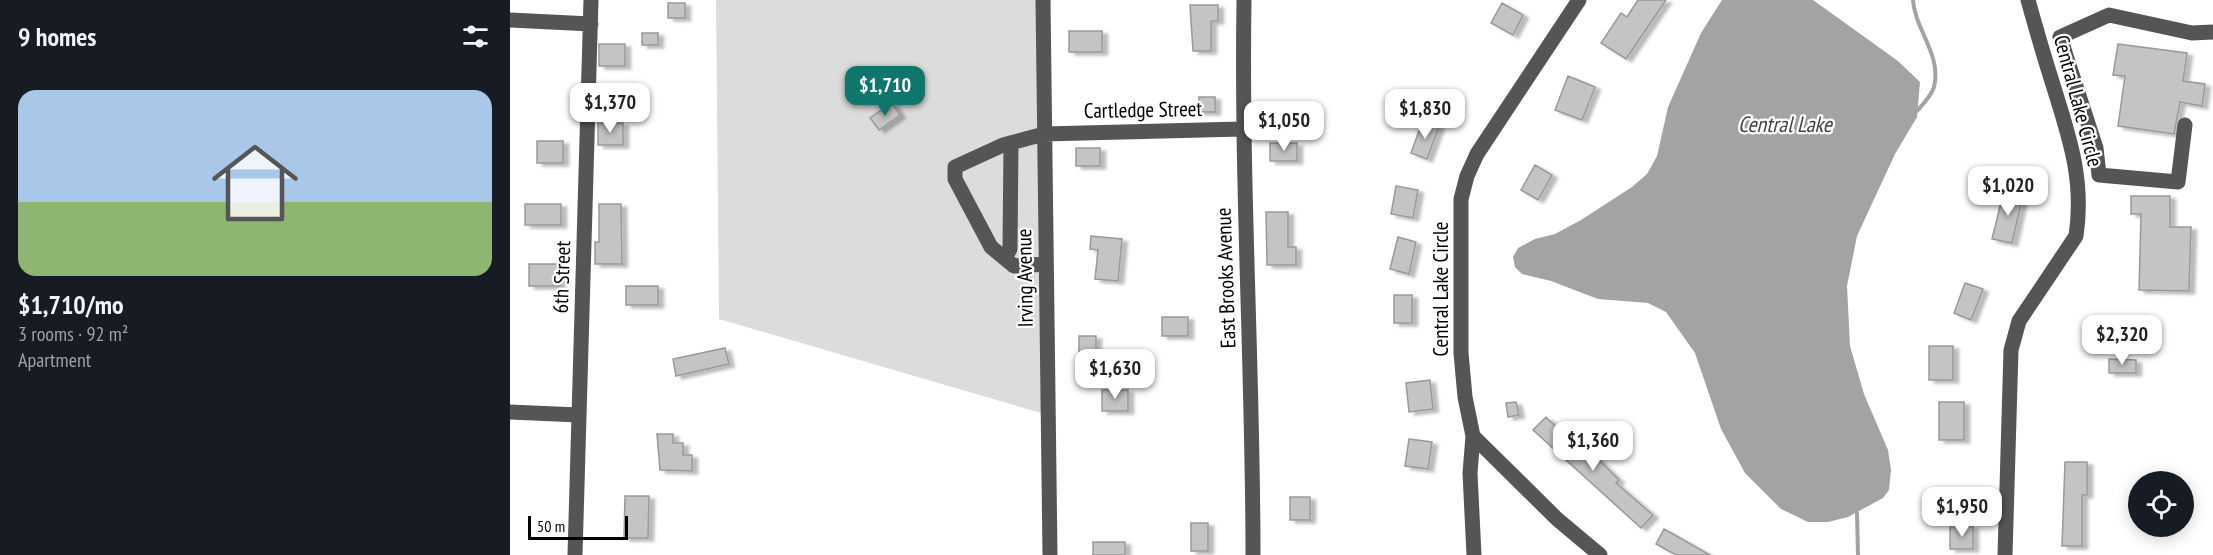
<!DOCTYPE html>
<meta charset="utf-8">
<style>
body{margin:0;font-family:"PT Sans Narrow",sans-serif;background:#20242c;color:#f1f3f6;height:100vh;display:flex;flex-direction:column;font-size:22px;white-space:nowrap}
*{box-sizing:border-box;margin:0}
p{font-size:20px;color:#9ea1a6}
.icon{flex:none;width:33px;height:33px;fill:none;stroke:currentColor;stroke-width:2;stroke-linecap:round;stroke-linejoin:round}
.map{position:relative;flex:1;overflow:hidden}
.side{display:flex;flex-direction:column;background:#171b24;width:510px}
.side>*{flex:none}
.buttons{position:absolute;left:1618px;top:471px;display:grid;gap:12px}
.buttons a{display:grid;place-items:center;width:66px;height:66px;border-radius:50%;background:#171b24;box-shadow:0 3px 15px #0003;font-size:30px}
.scale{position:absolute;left:18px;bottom:15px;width:100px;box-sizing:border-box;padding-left:6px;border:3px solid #000;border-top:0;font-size:16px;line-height:21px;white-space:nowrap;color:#000;-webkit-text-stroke:4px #fff;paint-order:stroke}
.price{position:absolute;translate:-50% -51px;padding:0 14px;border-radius:12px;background:#fff;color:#222;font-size:20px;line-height:39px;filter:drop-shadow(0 2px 3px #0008)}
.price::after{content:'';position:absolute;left:50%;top:36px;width:18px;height:14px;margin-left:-9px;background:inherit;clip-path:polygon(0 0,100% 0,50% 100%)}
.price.on{background:#0f766e;color:#fff}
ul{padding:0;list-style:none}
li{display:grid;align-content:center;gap:12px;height:318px;padding:0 18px}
li span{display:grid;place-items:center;height:186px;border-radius:18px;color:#555}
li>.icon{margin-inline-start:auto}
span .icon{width:108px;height:108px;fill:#fffc;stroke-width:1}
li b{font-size:26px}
h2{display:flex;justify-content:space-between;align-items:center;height:72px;padding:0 18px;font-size:26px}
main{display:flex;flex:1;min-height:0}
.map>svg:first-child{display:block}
.green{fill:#dcdcdc}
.water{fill:#a3a3a3}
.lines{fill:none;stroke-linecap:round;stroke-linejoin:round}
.stream{stroke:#a3a3a3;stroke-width:4}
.building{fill:#c4c4c4;stroke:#999;stroke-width:1.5;filter:url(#shadow)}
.minor{stroke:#555;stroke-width:15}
.labels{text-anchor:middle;stroke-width:4.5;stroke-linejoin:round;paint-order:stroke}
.street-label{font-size:21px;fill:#000;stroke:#fff}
.water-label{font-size:22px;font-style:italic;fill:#444;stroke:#fff}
</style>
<main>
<section class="side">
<h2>9 homes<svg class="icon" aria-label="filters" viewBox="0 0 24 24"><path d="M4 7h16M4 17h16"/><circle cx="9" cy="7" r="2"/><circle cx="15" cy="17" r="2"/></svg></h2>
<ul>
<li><span style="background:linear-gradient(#a9c7e8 60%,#8fb573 0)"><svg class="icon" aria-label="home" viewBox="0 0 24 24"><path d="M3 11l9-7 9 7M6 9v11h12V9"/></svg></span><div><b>$1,710/mo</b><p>3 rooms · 92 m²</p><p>Apartment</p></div></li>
</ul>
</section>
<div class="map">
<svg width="1703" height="555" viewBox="0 0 1703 555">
<defs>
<filter id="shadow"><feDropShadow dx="5.5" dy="3" stdDeviation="1.5" flood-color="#0004"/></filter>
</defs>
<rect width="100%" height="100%" fill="#fff"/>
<path class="green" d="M206 0H532L538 415 209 319Z"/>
<path class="water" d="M1212 0H1303L1388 61 1410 82 1407 117 1385 154 1347 236 1337 286 1340 346 1354 394 1378 450 1381 470 1379 490 1373 498 1338 517 1318 522H1298L1271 509 1235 473 1211 429 1185 353 1156 312 1138 303 1088 299 1041 281 1012 274 1005 267 1003 257 1008 248 1025 239 1045 234 1071 220 1122 187 1137 174 1147 156 1158 107 1191 33Z"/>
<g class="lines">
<path class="stream" d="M1403 0C1405 30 1432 55 1424 87 1422 95 1413 104 1407 111
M1347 513 1348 555"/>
</g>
<path class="building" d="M1128 0H1156L1116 59 1091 43 1111 13 1117 17Z
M158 3H175V18H158Z
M992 3 1013 15 1003 35 981 23Z
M680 5H708V21H701V51H683Z
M559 31H592V52H559Z
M132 33H148V45H132Z
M89 44H115V66H89Z
M1608 44 1677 53 1673 81 1695 84 1692 106 1670 102 1664 134 1608 126 1615 76 1603 75Z
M1058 76 1085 87 1072 120 1045 110Z
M689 97H705V112H689Z
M382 103 390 115 369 130 360 118Z
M913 120 929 126 917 159 901 153Z
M88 123H113V145H88Z
M27 141H53V163H27Z
M760 143H787V161H760Z
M566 148H590V166H566Z
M1025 165 1042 175 1028 200 1011 190Z
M886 186 908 190 903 218 881 214Z
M1494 190 1513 195 1502 243 1482 239Z
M1621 196H1660V227H1681L1679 291 1629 290 1631 214H1621Z
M15 204H51V225H15Z
M89 204H111L112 264H85V242H89Z
M756 212H778V247H786V265H757Z
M581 236 612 239 608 281 585 279 588 250 580 249Z
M888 237 906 242 899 274 880 269Z
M19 264H50V286H19Z
M1455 283 1473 289 1461 320 1444 313Z
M116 286H148V305H116Z
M884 295H902V323H884Z
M652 317H678V336H652Z
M569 336H586V352H569Z
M1419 346H1443V380H1419Z
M215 348 219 364 166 376 163 359Z
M1599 359 1626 360V373H1599Z
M920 380 923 409 899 412 896 383Z
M592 390H618V411H592Z
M1006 402 1009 415 998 417 996 403Z
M1429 402H1454V440H1429Z
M1036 417 1074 455 1079 450 1109 480 1106 483 1143 515 1131 528 1023 430Z
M147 434H163V443H173V455H182V471L150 470Z
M899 439 922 442 918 469 895 466Z
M1555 462H1577V495H1572V546H1552Z
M115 496H139L138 538H114Z
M780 497H800V520H780Z
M681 523H698V551H681Z
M1440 526H1463V549H1440Z
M1154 529 1200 555H1166L1146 544Z
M583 542H615V555H583Z"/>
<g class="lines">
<path class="minor" d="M533 0 540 555
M734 0C731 185 743 370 743 555
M1069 0 967 154 957 176 951 199V353L955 397 963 436 1047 519 1090 555
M0 20 81 24
M1675 125 1668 182 1589 175 1586 148 1550 37 1599 15 1682 33 1703 32
M495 258 500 249 501 143
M536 264 504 266 481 247 445 179V167L493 145 534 134 732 129
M0 412 69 415
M963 436 960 473 964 555
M65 555 81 0
M1495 555 1501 350 1509 321 1566 236C1575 176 1557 131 1540 75 1532 50 1525 25 1518 0"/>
</g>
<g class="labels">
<g class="street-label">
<text transform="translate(1568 101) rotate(75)" y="7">Central Lake Circle</text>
<text transform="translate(633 110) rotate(-1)" y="7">Cartledge Street</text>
<text transform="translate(52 277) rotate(-88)" y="7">6th Street</text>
<text transform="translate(515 278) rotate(-91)" y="7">Irving Avenue</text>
<text transform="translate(716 278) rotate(-92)" y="7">East Brooks Avenue</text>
<text transform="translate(931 289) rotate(-90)" y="7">Central Lake Circle</text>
</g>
<g class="water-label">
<text x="1275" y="132">Central Lake</text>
</g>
</g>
</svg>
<div class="buttons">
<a><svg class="icon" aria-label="locate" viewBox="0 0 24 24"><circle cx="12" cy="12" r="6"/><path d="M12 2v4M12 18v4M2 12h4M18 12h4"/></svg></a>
</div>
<div class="scale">50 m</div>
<b class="price on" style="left:375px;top:117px">$1,710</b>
<b class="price" style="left:100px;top:134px">$1,370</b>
<b class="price" style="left:915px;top:140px">$1,830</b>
<b class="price" style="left:774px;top:152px">$1,050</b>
<b class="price" style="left:1498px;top:217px">$1,020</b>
<b class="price" style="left:1612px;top:366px">$2,320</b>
<b class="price" style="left:605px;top:400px">$1,630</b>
<b class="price" style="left:1083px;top:472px">$1,360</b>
<b class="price" style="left:1452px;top:538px">$1,950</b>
</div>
</main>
